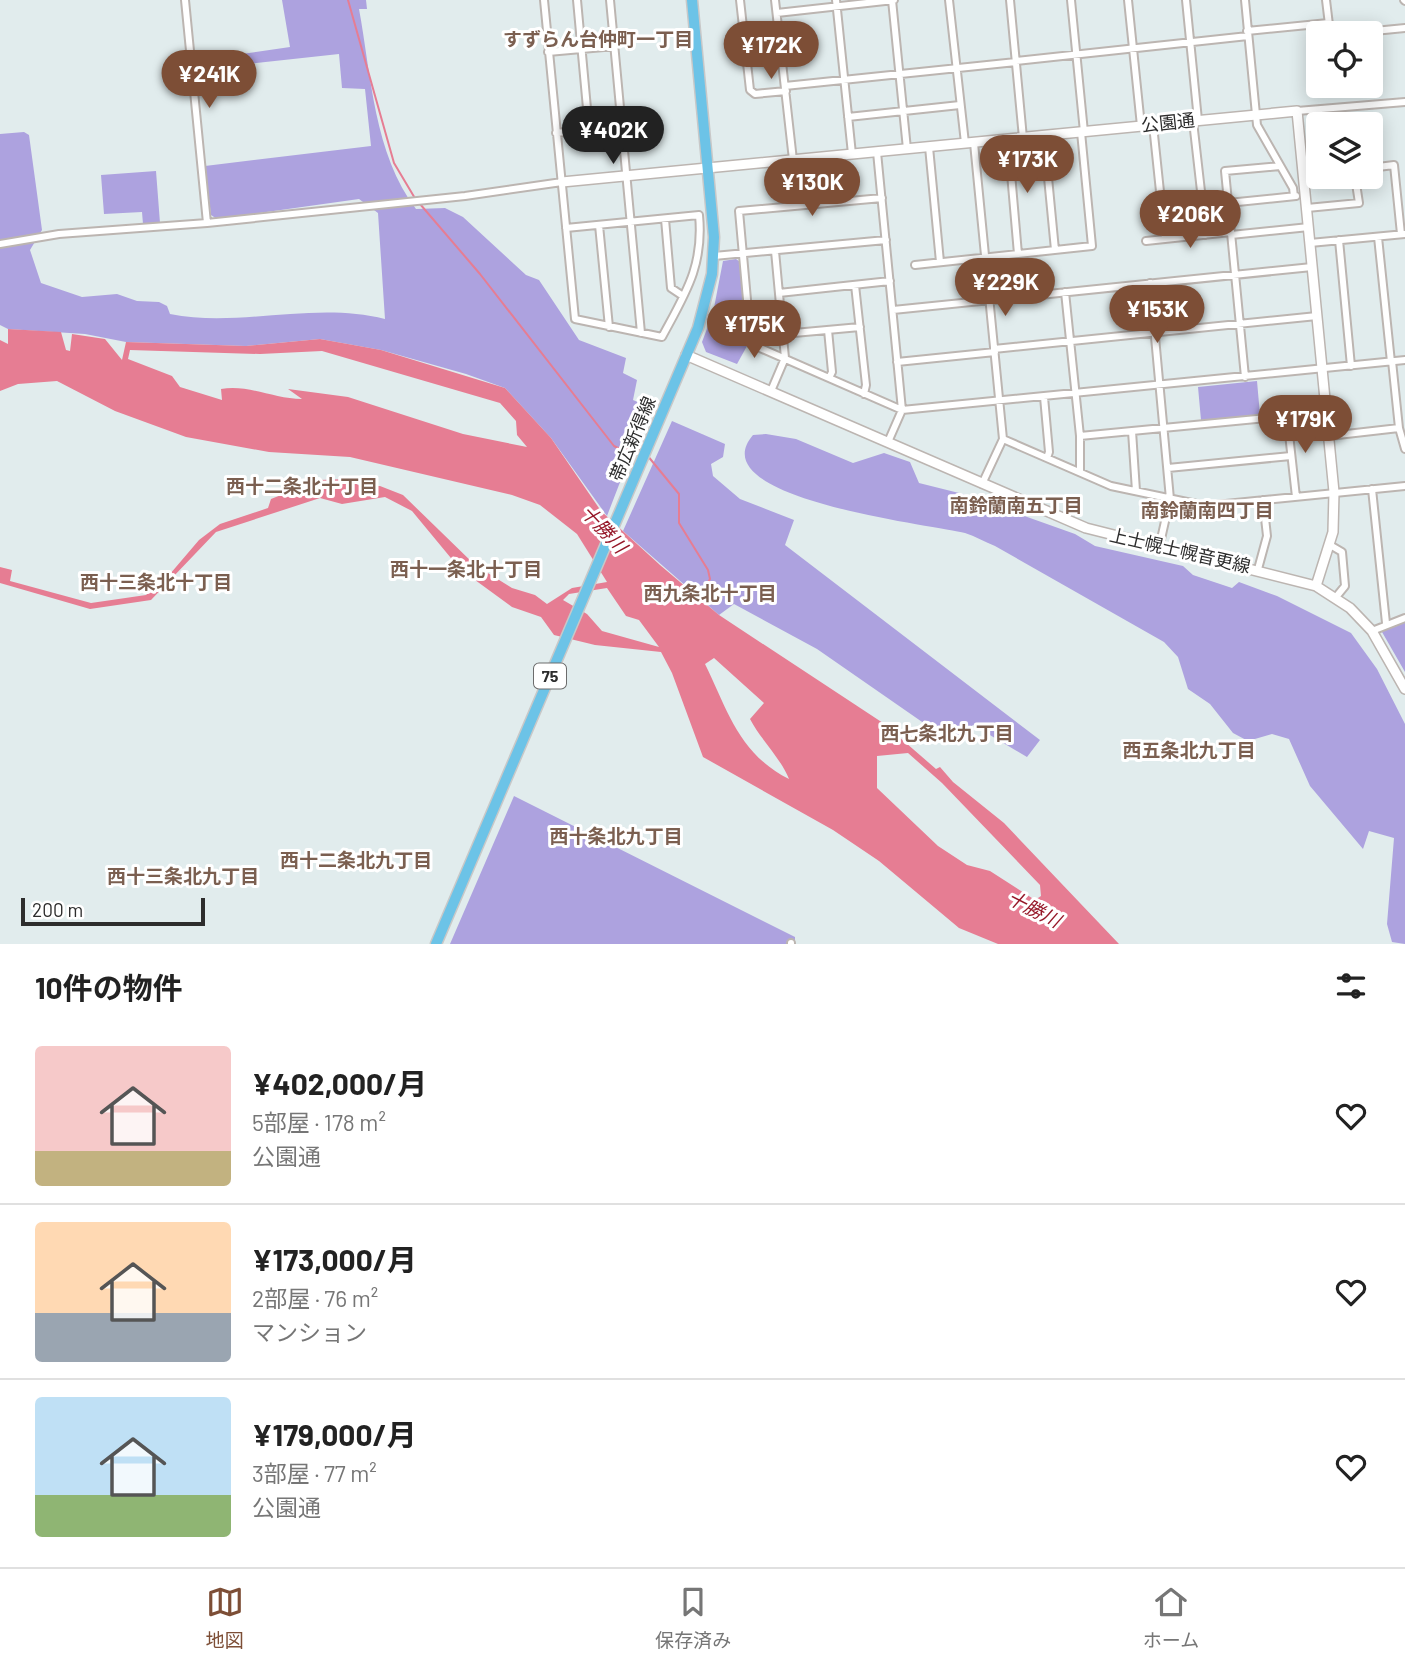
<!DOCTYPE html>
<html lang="ja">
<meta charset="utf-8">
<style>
body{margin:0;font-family:Barlow,"Noto Sans JP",sans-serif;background:#f6f6f6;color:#222;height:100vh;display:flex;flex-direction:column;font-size:26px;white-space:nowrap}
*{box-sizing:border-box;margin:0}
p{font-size:23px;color:#767676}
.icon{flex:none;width:38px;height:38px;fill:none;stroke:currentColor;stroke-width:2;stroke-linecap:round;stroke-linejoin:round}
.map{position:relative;height:944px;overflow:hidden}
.panel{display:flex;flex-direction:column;background:#fff;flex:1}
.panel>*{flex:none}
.fabs{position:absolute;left:1306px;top:21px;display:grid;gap:14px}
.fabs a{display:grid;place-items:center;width:77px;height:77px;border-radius:7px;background:#fff;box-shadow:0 4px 18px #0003;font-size:35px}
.scale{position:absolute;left:21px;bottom:18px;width:184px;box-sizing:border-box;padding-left:7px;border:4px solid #2d2d2d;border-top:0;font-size:19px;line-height:24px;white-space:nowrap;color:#2d2d2d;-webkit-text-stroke:5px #fff;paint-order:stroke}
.price{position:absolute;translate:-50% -60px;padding:0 16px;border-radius:24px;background:#7d4e36;color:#fff;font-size:23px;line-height:46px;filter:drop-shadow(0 2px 4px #0008)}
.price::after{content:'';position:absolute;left:50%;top:42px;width:21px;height:16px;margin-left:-10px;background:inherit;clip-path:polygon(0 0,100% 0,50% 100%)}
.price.selected{background:#222;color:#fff}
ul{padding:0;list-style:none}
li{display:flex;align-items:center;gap:21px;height:175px;padding:0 35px}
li+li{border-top:2px solid #e0e0e0}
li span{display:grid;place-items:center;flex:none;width:196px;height:140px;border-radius:7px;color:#555}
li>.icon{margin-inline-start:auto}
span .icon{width:84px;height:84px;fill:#fffc;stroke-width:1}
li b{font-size:30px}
h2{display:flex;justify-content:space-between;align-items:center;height:84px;padding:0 35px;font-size:30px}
.menu{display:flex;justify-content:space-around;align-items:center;height:98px;border-top:2px solid #e0e0e0;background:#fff;font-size:19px;color:#767676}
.menu a{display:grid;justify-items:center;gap:4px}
.menu .selected{color:#7d4e36}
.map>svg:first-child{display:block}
.green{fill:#ada2df}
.water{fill:#e67d93;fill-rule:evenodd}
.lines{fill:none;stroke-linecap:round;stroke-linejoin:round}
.stream{stroke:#e67d93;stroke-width:2}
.street-casing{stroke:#bcb5b1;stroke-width:10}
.secondary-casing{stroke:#bcb5b1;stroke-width:12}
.primary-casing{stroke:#c8c8c8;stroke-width:13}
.street{stroke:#fff;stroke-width:6}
.secondary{stroke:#fff;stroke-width:9}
.primary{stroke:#6cc3e7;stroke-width:10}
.labels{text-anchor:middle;stroke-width:6;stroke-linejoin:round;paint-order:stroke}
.shield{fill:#fff;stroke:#6c6c6c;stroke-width:2}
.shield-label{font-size:16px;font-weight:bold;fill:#2d2d2d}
.street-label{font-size:18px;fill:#2d2d2d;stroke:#fff}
.neighbourhood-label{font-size:19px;font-weight:bold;fill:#7b5f50;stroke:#fff}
.water-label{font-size:19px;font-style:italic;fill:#961829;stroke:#fff}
</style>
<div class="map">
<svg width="1405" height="944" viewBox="0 0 1405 944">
<rect width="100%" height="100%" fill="#e1eced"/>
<path class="green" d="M282 0H366L367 9H359C371 74 374 155 416 209L445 208 463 217 526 275 539 280 579 340 626 358 623 373 637 380 633 400 649 407 607 516 551 438 505 388 466 374 381 350 320 339 246 346 126 342 85 334 8 329 0 325V134L24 132 29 135 42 230 30 250 41 283 82 297 117 294 137 301 159 302 167 306 170 314C239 328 314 301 385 319L378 213 359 199 217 219 211 215 205 166 371 146 365 89 342 88 339 54 228 66V56L290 47Z
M156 171 160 223 143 224 142 212 104 214 101 175Z
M736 259 740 262 747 346 737 364 706 352 702 342 713 313 723 261Z
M1257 381 1260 415 1201 420 1198 387Z
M672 421 725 444 723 457 711 464 713 476 740 499 794 520 785 545 1040 740 1027 757 973 725 951 742 817 649 734 604 719 615 623 531Z
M766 434 796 439 853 463 884 453 910 462 919 483 963 494 1075 534 1095 546 1183 566 1193 575 1232 588 1239 582 1277 596 1351 633 1377 669 1405 724V944L1392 942 1387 924 1394 838 1369 831 1363 849 1310 786 1289 739 1272 734 1248 741 1233 733 1210 704 1188 689 1178 657 1164 642 995 546C985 542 975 536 965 533 934 525 698 499 753 435Z
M1405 621V672L1382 632 1385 627Z
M514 796 795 937V944H450Z"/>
<path class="water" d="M8 329 61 332 66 350 70 351 72 334 105 339 122 360 126 342 246 346 320 339 381 350 505 388 551 438 601 511 660 565 719 615 883 723 936 769 940 767 953 782 1004 823 1119 944H998L959 928 879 861 833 830 703 757 672 673 661 652 595 645 554 635 541 617 512 607 460 569 412 511 385 497 342 504 320 498 216 532 151 600 90 609 0 583V567L12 570 10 581 91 603 146 595 170 574 199 540 220 524 268 508 271 499 319 480 348 479 360 486H380L403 495 475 565 512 588 535 595 547 604 572 588 607 582 577 534 540 505 512 495 350 457 269 452 186 437 115 411 57 381 18 384 0 391V340L8 344ZM130 350 260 354 322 351 500 403 516 421 517 435 527 447 463 434 348 397 288 389 302 399C274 399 248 384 221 389L222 400 180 387 172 376 128 359ZM607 588 626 616 639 620 659 647 602 631 587 614 563 600 569 594ZM714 658 764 703 750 719C761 740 780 757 789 779 739 754 728 711 705 664ZM908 753 942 783 1040 885 1041 896 1035 900 990 871 967 865 938 846 877 788V756Z"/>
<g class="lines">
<path class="stream" d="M348 0 394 163 416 200
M420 204 480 274 614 446 620 449 638 448 643 451
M647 455 679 494V523L708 570 710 579 699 596"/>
<defs>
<path id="street" d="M185 0 207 223
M544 0 575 319 662 337C685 294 704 266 699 215L566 228
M577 0 589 130
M610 0 641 333
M740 0 750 90 755 94 786 91
M775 0 793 160
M836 0 852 154
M892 0 907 149
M949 0 965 143
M1010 0 1023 138
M1071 0 1084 132
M1128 0 1141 126
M1186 0 1198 120
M1245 0 1257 125 1293 188 1294 196
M1326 0 1330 33
M1404 0 1405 1
M777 13 894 0
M1247 31 1328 23
M1354 33 1405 28
M548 52 615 46
M1016 61 1248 36
M785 86 1016 62
M1297 111 1405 102
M848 117 960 105
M1193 121 1206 235
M1153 125 1165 239
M556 133 622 126
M1044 136 1055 250
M1008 139 1018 254
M974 143 1003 439 982 484
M929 147 940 262
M877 152 902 410 888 442
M1370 168 1394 165 1401 234
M1304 175 1318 173
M882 198 739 211 751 344 902 410 1405 360
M1228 203 1296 196
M1307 208 1359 203 1355 177
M665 219 671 288 683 296
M599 225 609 327
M1231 235 1309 227
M1378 237 1391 362
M1339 240 1351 366
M1146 241 1231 232
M1310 243 1405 234
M0 244 59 234 207 223 465 196 562 182
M714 256 886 240
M915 265 1092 246 1081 132
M1150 283 1170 499 1159 548
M855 285 866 385 864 394
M1065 292 1080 436V472
M779 293 890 281
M893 310 1312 267
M828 330 832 372 829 378
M783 334 860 327
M994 349 1317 316
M1392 361 1399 428
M897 362 995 352
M1245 377 1225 171 1280 166
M771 391 785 358 775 251
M1044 397 1049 452 1047 458
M1132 431 1136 491
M1080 436 1287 416 1296 497
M1329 436 1399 428 1405 449
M1003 439 1111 486 1206 506 1405 486
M1168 468 1291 456
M1372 489 1386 623
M1330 545 1342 552 1345 586 1336 597
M1258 569 1267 536 1263 500
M1372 631 1405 618
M791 943V944"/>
<path id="secondary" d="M562 182 1297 111 1334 492 1333 532 1316 586
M686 355 1086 528 1316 586 1350 608 1372 631 1405 689"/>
<path id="primary" d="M436 944 698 328 712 274 714 237 692 0"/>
</defs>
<use href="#street" class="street-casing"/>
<use href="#secondary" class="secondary-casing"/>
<use href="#primary" class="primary-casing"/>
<use href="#street" class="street"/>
<use href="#secondary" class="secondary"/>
<use href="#primary" class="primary"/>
</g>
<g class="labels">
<rect class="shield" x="534" y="663.5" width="32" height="25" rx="5"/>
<g class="shield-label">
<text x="550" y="682">75</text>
</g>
<g class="street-label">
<text transform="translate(1168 123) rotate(-6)" y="6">公園通</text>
<text transform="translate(633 439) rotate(-67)" y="6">帯広新得線</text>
<text transform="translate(1180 551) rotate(13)" y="6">上士幌士幌音更線</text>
</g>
<g class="neighbourhood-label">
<text x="598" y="46">すずらん台仲町一丁目</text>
<text x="302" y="493">西十二条北十丁目</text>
<text x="1016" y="512">南鈴蘭南五丁目</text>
<text x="1207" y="517">南鈴蘭南四丁目</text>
<text x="466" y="576">西十一条北十丁目</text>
<text x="156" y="589">西十三条北十丁目</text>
<text x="710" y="600">西九条北十丁目</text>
<text x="947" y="740">西七条北九丁目</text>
<text x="1189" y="757">西五条北九丁目</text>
<text x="616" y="843">西十条北九丁目</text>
<text x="356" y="867">西十二条北九丁目</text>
<text x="183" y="883">西十三条北九丁目</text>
</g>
<g class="water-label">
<text transform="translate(604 529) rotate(47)" y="7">十勝川</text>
<text transform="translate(1034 909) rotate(27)" y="7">十勝川</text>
</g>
</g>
</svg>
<div class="fabs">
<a><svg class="icon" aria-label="locate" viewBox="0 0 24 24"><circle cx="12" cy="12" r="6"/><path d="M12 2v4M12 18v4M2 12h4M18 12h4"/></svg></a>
<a><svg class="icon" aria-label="layers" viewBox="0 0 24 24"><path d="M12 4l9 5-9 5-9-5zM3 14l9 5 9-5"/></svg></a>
</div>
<div class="scale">200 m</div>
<b class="price" style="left:771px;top:81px">¥172K</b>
<b class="price" style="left:209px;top:110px">¥241K</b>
<b class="price selected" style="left:613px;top:166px">¥402K</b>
<b class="price" style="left:1027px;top:195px">¥173K</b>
<b class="price" style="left:812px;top:218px">¥130K</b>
<b class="price" style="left:1190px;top:250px">¥206K</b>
<b class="price" style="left:1005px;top:318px">¥229K</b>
<b class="price" style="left:1157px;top:345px">¥153K</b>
<b class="price" style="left:754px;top:360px">¥175K</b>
<b class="price" style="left:1305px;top:455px">¥179K</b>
</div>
<section class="panel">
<h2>10件の物件<svg class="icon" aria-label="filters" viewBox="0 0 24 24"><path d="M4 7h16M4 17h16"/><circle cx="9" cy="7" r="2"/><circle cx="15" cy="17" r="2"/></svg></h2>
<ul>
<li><span style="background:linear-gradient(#f6c9c9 75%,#c2b280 0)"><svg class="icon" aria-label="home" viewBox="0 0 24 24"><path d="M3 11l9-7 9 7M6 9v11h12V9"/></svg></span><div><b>¥402,000/月</b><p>5部屋 · 178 m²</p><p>公園通</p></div><svg class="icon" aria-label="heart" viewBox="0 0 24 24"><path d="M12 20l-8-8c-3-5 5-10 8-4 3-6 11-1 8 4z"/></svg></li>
<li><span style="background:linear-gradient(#ffd9b3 65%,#9aa5b1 0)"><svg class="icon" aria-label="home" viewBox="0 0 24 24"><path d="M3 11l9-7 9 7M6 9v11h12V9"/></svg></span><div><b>¥173,000/月</b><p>2部屋 · 76 m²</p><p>マンション</p></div><svg class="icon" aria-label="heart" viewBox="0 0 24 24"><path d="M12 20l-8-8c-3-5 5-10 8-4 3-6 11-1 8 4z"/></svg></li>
<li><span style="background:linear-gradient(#bfe0f5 70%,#8fb573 0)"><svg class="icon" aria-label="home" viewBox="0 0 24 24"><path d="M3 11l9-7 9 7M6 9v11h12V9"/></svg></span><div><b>¥179,000/月</b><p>3部屋 · 77 m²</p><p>公園通</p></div><svg class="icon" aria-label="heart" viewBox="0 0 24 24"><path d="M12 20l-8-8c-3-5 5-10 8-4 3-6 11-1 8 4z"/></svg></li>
</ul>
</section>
<nav class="menu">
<a class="selected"><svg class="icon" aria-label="map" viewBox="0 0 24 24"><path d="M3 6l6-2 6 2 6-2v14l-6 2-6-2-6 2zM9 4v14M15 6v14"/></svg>地図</a>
<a><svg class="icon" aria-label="saved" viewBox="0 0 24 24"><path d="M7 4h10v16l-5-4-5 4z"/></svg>保存済み</a>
<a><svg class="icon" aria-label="home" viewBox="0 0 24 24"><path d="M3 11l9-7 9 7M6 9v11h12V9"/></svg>ホーム</a>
</nav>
